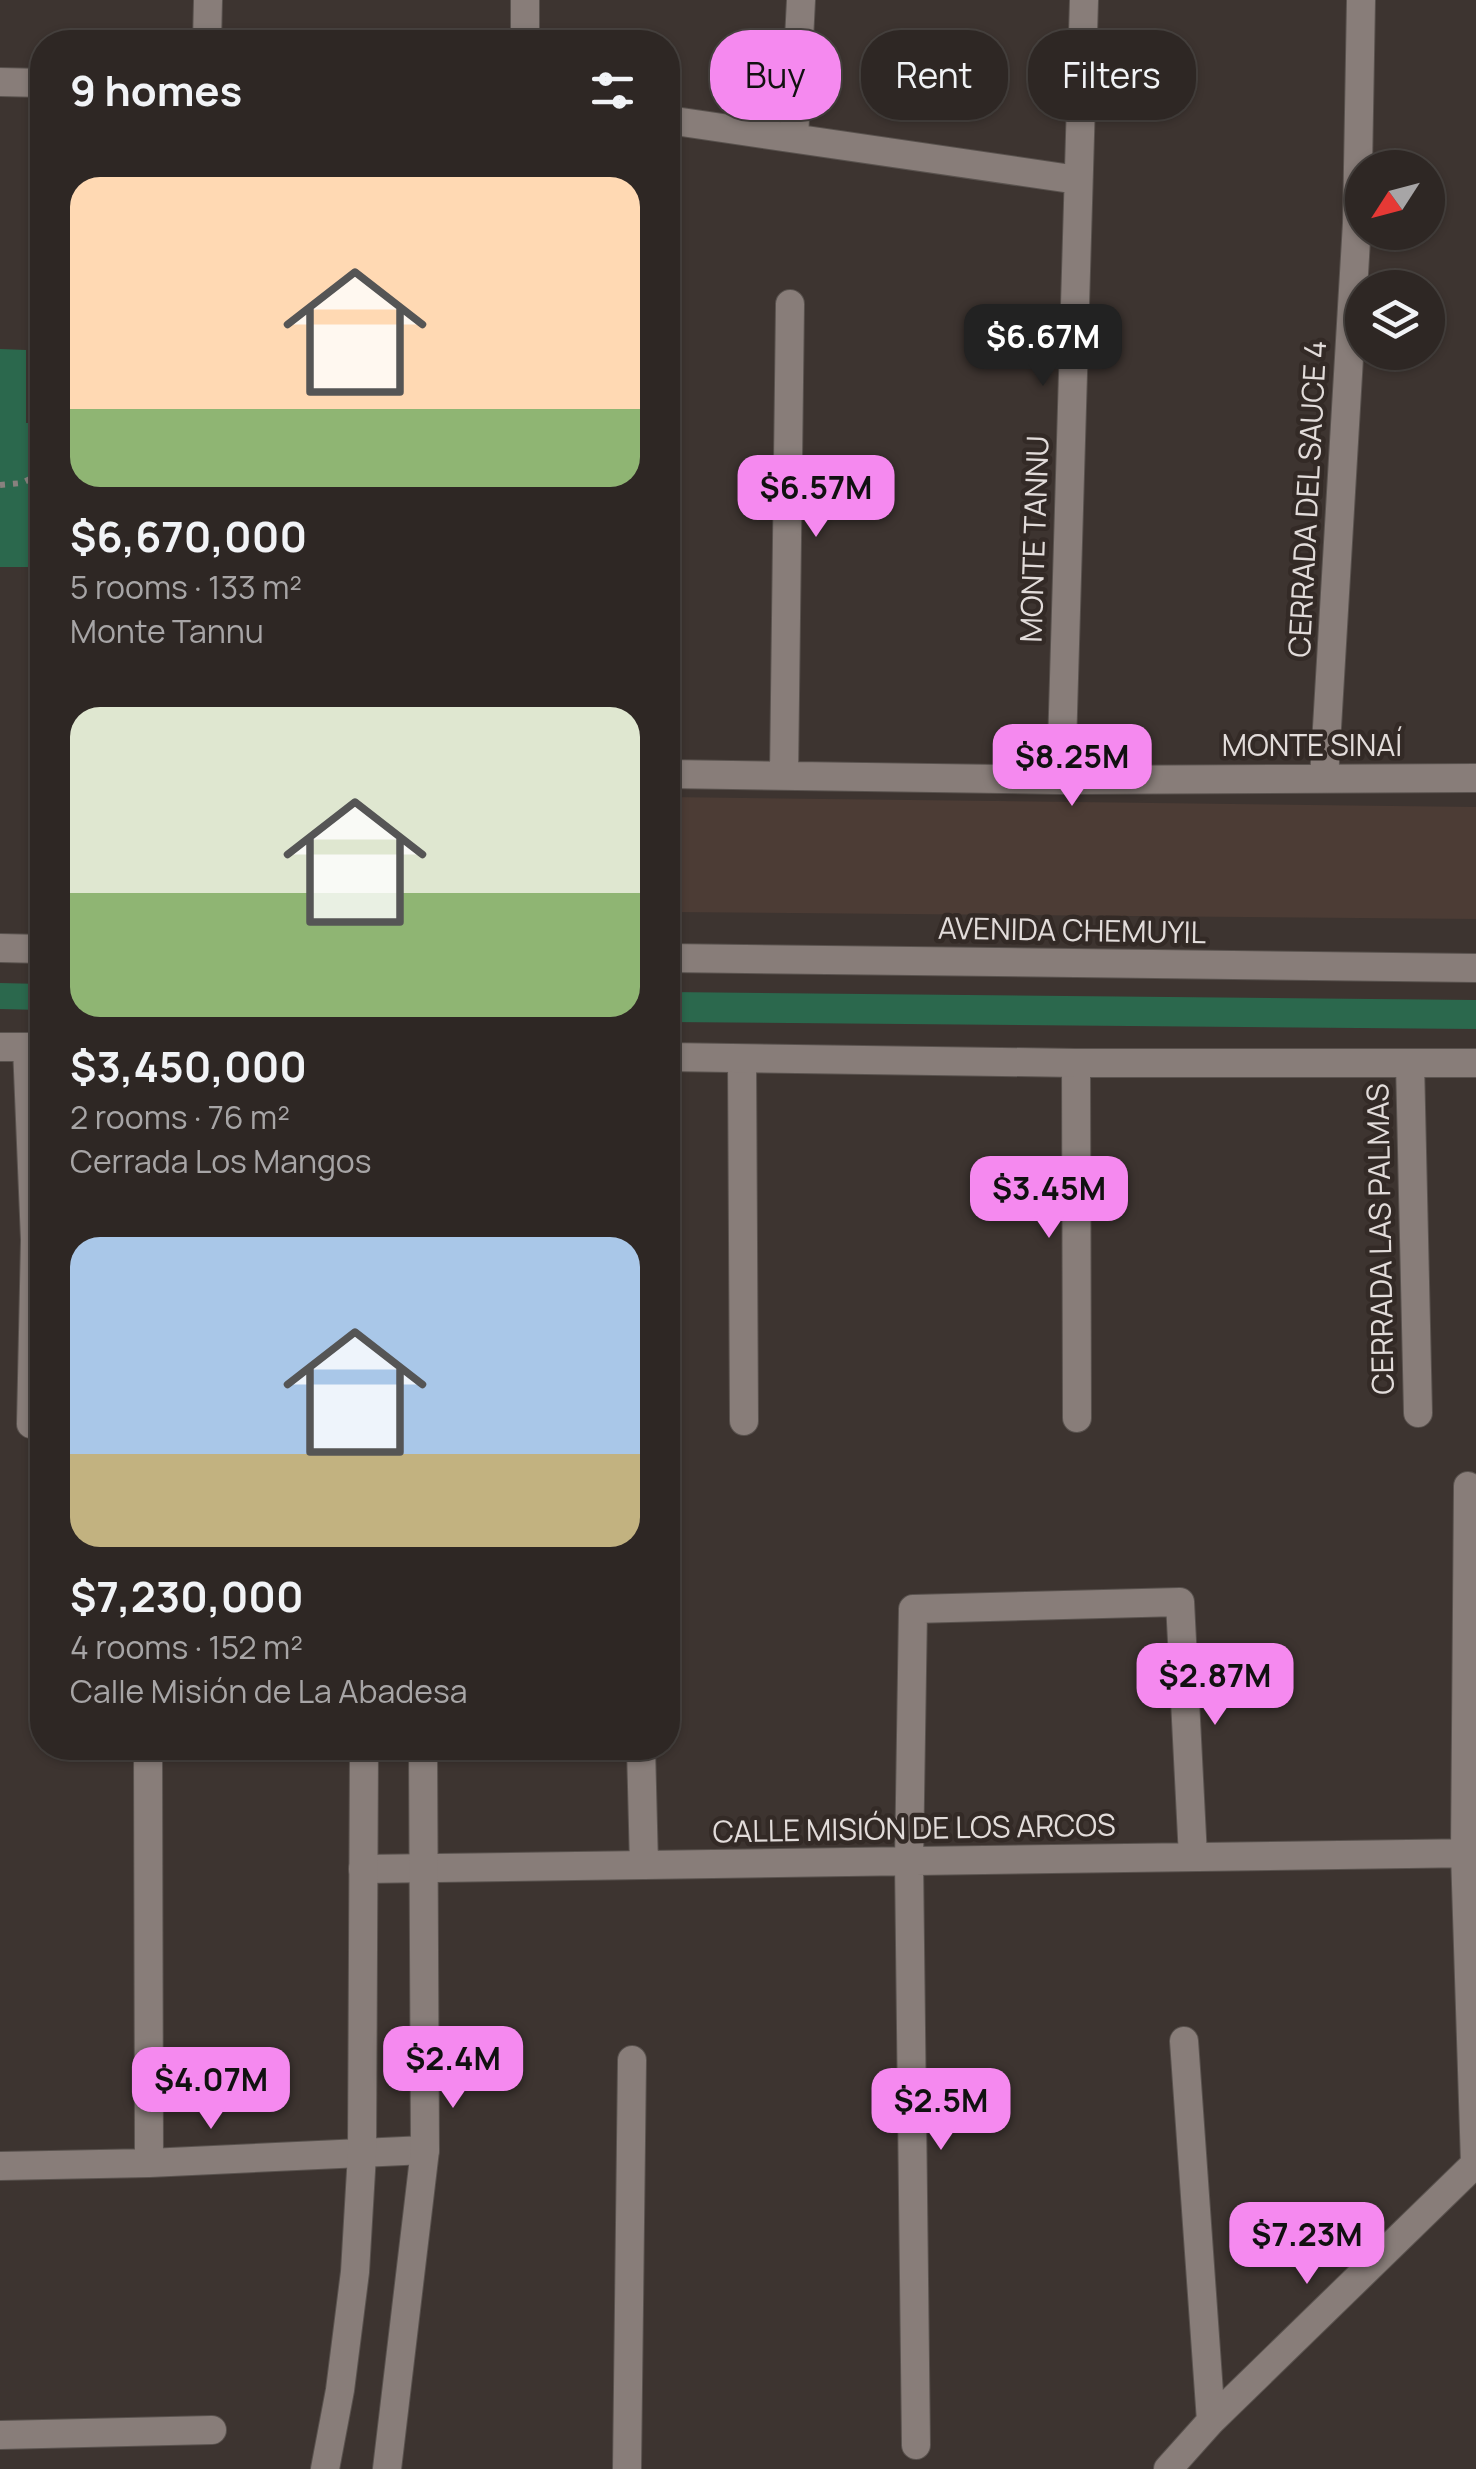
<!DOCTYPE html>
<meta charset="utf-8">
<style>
body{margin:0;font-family:Manrope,sans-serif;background:#362f2c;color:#f1f3f6;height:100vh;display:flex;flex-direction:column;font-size:38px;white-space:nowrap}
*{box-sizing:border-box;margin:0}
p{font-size:32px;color:#a7a5a6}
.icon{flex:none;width:55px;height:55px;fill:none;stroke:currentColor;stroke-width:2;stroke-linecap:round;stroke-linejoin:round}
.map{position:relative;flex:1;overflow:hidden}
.details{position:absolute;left:30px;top:30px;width:650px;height:1730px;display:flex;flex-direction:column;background:#2e2724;border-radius:40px;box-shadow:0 2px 8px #0004,0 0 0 2px #494441}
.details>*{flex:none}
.top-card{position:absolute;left:710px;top:30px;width:615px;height:90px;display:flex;gap:20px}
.needle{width:65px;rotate:234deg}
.fabs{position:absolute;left:1345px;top:150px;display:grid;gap:20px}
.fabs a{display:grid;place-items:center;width:100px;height:100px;border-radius:50%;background:#2e2724;box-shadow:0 2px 8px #0004,0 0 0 2px #494441;font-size:50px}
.price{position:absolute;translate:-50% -85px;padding:0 22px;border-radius:20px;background:#f589ef;color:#111;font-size:32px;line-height:65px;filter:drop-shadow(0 2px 5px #0008)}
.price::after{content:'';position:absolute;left:50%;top:60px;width:30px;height:22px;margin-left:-15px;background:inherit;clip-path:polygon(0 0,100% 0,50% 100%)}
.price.current{background:#222;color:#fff}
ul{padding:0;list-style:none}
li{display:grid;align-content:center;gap:20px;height:530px;padding:0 40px}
li span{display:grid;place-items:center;height:310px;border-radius:30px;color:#555}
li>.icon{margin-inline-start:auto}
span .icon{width:180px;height:180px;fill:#fffc;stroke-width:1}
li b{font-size:42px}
h2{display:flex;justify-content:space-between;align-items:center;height:120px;padding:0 40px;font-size:42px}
.tag{padding:0 35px;border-radius:40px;background:#2e2724;box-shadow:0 2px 8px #0004,0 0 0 2px #494441;font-size:35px;line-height:90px}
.tag.current{background:#f589ef;color:#111}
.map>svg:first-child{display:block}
.built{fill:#4c3c35}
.green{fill:#2b684d}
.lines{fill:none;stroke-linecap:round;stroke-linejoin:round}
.minor-casing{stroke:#59524e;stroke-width:30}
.tertiary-casing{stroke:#59524e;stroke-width:30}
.secondary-casing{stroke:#59524e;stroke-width:30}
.path{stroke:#88817e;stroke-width:6;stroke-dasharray:5 8;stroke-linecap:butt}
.minor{stroke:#887d79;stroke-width:28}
.tertiary{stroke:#887d79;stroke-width:28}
.secondary{stroke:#887d79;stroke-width:28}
.labels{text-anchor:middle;stroke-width:9;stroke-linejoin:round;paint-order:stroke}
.street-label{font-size:30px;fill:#e2dcda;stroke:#332a26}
</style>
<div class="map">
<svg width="1476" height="2469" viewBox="0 0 1476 2469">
<rect width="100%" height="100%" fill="#3d3430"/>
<path class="built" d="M668 797 1476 807V919L668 912Z"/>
<path class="green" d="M0 349 26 350V423H42V567H0Z
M0 983 42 984V1010L0 1009Z
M668 992 1476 1000V1029L668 1022Z"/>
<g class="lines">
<defs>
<path id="minor" d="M525 42V0
M0 82 42 83
M668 120 1078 180
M794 138 801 0
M668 774 1061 780 1476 778
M784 776 790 304
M1324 778 1357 223 1361 0
M1061 780 1084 0
M27 1047 35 1240 31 1424
M742 1060 744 1421
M1076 1063 1077 1418
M1410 1063 1418 1413
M1468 1486 1465 1853 1475 2163
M148 1748 149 2163
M641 1748 644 1865
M363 1869 1476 1853
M1184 2041 1211 2421
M0 2166 149 2163 425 2150
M0 2435 212 2430
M916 2445 909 1861 913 1609 1180 1602 1193 1857
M627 2469 632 2060
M1168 2469 1211 2421 1476 2163"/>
<path id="tertiary" d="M207 42 208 0
M325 2469 340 2390 355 2272 362 2154 364 1748
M387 2469 425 2150 423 1748"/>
<path id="secondary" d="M0 948 42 949
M668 958 1476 968
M0 1047H42
M668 1057 1076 1063H1476"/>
</defs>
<use href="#minor" class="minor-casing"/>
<use href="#tertiary" class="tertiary-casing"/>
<use href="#secondary" class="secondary-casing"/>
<path class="path" d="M0 485 22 483 42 473"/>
<use href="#minor" class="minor"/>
<use href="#tertiary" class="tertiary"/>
<use href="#secondary" class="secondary"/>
</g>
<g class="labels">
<g class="street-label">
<text transform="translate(1308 499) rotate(-87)" y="10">CERRADA DEL SAUCE 4</text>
<text transform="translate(1035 539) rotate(-88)" y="10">MONTE TANNU</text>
<text x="1312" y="756">MONTE SINAÍ</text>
<text transform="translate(1072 931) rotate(1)" y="10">AVENIDA CHEMUYIL</text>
<text transform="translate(1381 1239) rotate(-91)" y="10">CERRADA LAS PALMAS</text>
<text transform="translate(914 1829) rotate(-1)" y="10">CALLE MISIÓN DE LOS ARCOS</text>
</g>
</g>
</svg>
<div class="fabs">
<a><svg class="needle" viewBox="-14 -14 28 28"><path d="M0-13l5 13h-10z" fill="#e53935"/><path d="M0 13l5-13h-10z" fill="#a7a5a6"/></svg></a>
<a><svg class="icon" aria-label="layers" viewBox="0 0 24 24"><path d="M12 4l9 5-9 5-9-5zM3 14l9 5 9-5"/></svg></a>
</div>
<b class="price current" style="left:1043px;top:389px">$6.67M</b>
<b class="price" style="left:816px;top:540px">$6.57M</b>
<b class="price" style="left:1072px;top:809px">$8.25M</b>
<b class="price" style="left:1049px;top:1241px">$3.45M</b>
<b class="price" style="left:1215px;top:1728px">$2.87M</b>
<b class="price" style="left:453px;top:2111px">$2.4M</b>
<b class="price" style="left:211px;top:2132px">$4.07M</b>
<b class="price" style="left:941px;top:2153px">$2.5M</b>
<b class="price" style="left:1307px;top:2287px">$7.23M</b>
<div class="top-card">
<a class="tag current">Buy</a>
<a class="tag">Rent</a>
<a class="tag">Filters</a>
</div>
<section class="details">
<h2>9 homes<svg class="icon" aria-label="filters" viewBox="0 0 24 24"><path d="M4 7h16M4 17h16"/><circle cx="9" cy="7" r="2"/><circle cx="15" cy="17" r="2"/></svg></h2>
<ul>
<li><span style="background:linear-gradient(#ffd9b3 75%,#8fb573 0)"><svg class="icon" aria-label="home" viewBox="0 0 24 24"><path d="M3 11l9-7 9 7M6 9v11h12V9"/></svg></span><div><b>$6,670,000</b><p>5 rooms · 133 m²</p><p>Monte Tannu</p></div></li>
<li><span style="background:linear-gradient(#dfe7d0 60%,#8fb573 0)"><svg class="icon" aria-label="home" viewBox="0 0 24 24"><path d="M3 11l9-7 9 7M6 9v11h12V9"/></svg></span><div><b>$3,450,000</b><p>2 rooms · 76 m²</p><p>Cerrada Los Mangos</p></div></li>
<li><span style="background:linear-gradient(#a9c7e8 70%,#c2b280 0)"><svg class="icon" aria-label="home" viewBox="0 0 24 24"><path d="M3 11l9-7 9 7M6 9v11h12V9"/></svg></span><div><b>$7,230,000</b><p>4 rooms · 152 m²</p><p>Calle Misión de La Abadesa</p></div></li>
</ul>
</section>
</div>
